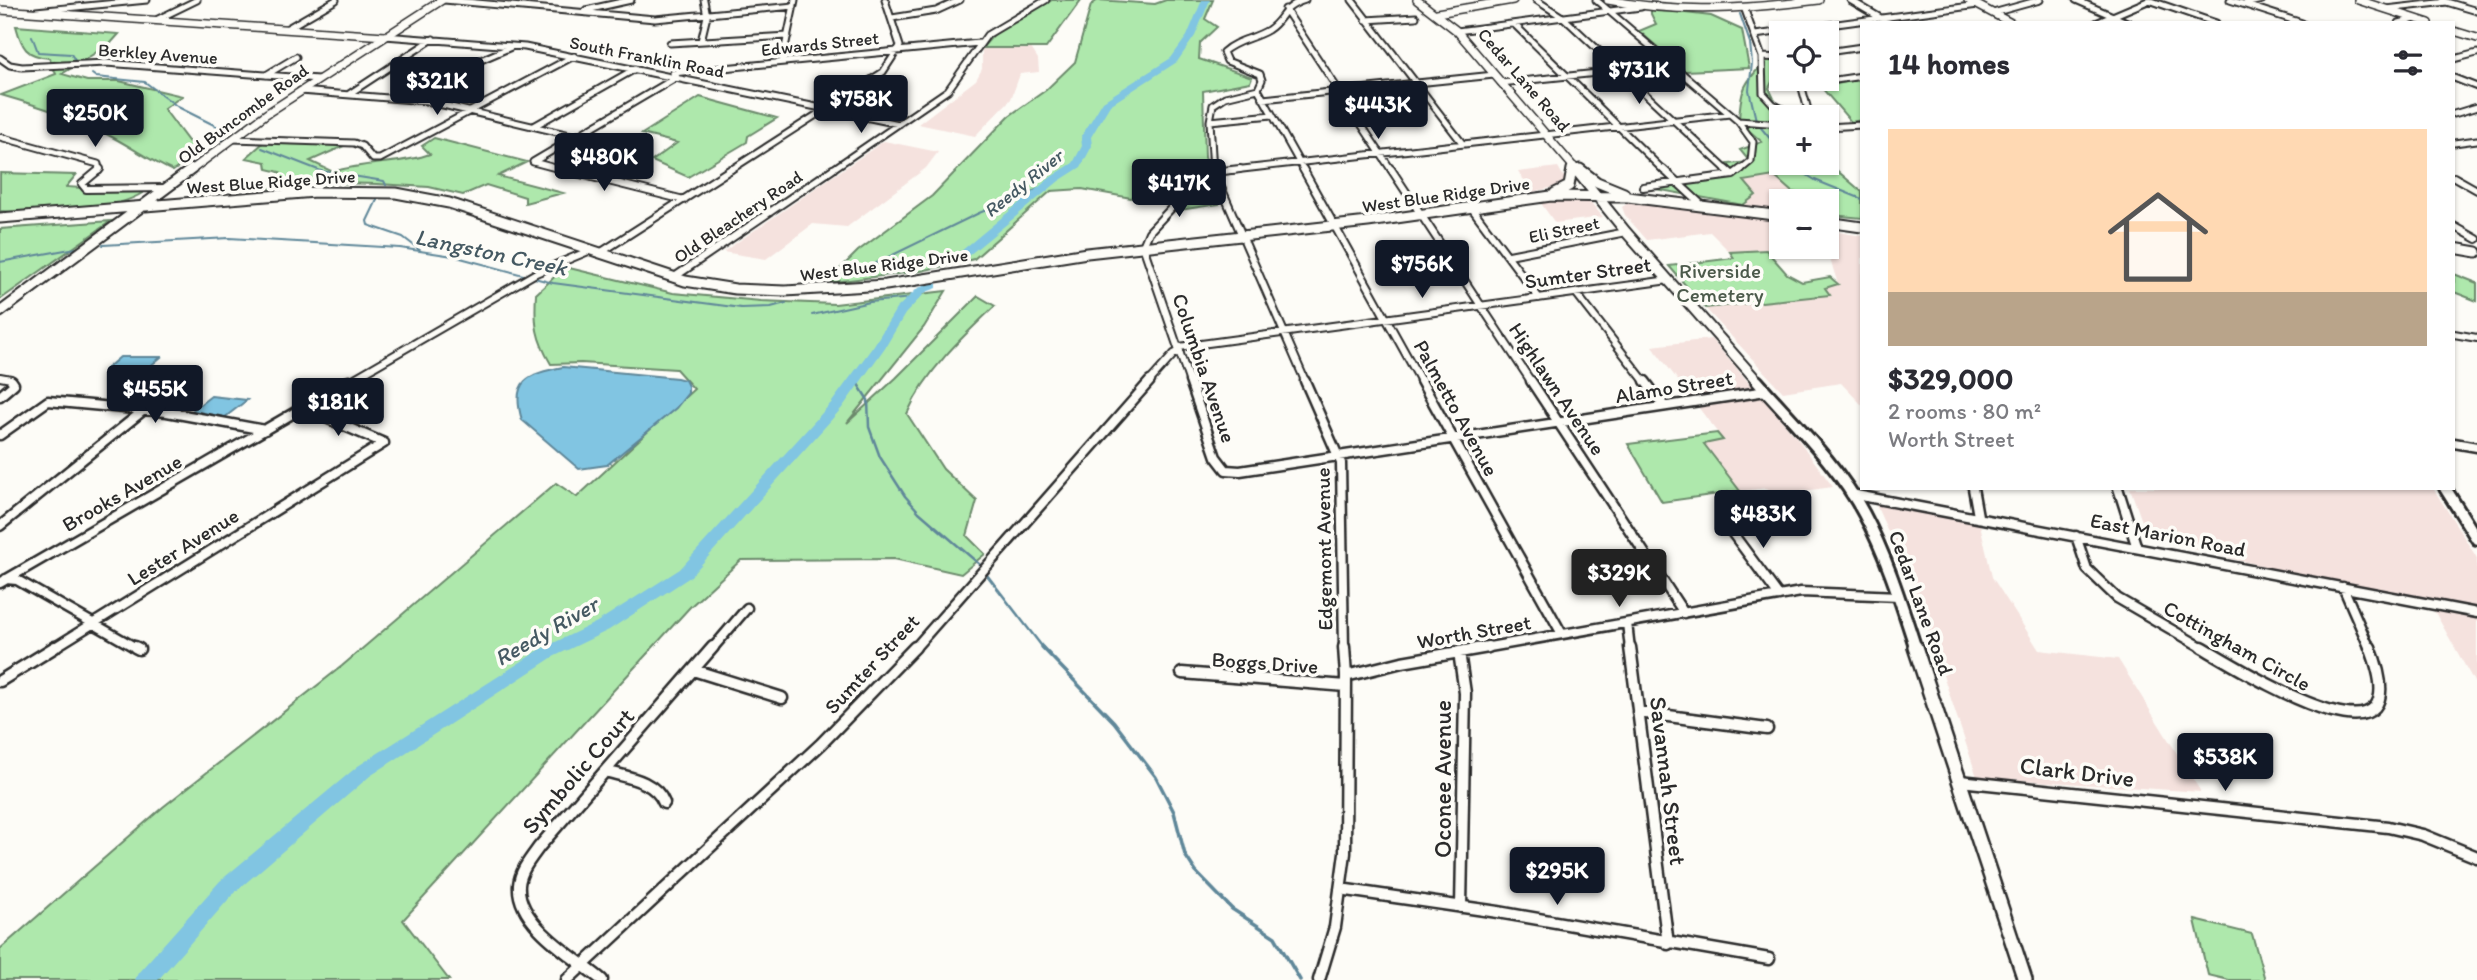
<!DOCTYPE html>
<meta charset="utf-8">
<style>
body{margin:0;font-family:Itim,sans-serif;background:#f7f7f7;color:#2b2b33;height:100vh;display:flex;flex-direction:column;font-size:26px;white-space:nowrap}
*{box-sizing:border-box;margin:0}
p{font-size:23px;color:#7c7c81}
.icon{flex:none;width:38px;height:38px;fill:none;stroke:currentColor;stroke-width:2;stroke-linecap:round;stroke-linejoin:round}
.map{position:relative;flex:1;overflow:hidden}
.details{position:absolute;left:1860px;top:21px;width:595px;height:469px;display:flex;flex-direction:column;background:#fff;border-radius:0px;box-shadow:0 2px 5px #0004}
.details>*{flex:none}
.tools{position:absolute;left:1769px;top:21px;display:grid;gap:14px}
.tools a{display:grid;place-items:center;width:70px;height:70px;border-radius:0px;background:#fff;box-shadow:0 2px 5px #0004;font-size:35px}
.price{position:absolute;translate:-50% -60px;padding:0 16px;border-radius:7px;background:#111827;color:#fff;font-size:23px;line-height:46px;filter:drop-shadow(0 2px 4px #0008)}
.price::after{content:'';position:absolute;left:50%;top:42px;width:21px;height:16px;margin-left:-10px;background:inherit;clip-path:polygon(0 0,100% 0,50% 100%)}
.price.on{background:#222;color:#fff}
ul{padding:0;list-style:none}
li{display:grid;align-content:center;gap:14px;height:371px;padding:0 28px}
li+li{border-top:2px solid #e1e1e2}
li span{display:grid;place-items:center;height:217px;border-radius:0px;color:#555}
li>.icon{margin-inline-start:auto}
span .icon{width:126px;height:126px;fill:#fffc;stroke-width:1}
li b{font-size:30px}
h2{display:flex;justify-content:space-between;align-items:center;height:84px;padding:0 28px;font-size:30px}
.map>svg:first-child{display:block}
.built{fill:#f5e2de}
.green{fill:#aee8ac;stroke:#6c8a6c;stroke-width:2}
.water{fill:#81c5e2;stroke:#5f8799;stroke-width:2}
.lines{fill:none;stroke-linecap:round;stroke-linejoin:round}
.stream-far2{stroke:#5f8799;stroke-width:2}
.stream-far1{stroke:#5f8799;stroke-width:2.5}
.stream{stroke:#5f8799;stroke-width:3.5}
.river{fill:#81c5e2;fill-rule:evenodd}
.street-far3-casing{stroke:#2b2b2b;stroke-width:9}
.street-far2-casing{stroke:#2b2b2b;stroke-width:10}
.street-far1-casing{stroke:#2b2b2b;stroke-width:13}
.street-casing{stroke:#2b2b2b;stroke-width:15}
.secondary-far3-casing{stroke:#2b2b2b;stroke-width:10}
.secondary-far2-casing{stroke:#2b2b2b;stroke-width:13}
.secondary-far1-casing{stroke:#2b2b2b;stroke-width:16}
.secondary-casing{stroke:#2b2b2b;stroke-width:18}
.street-far3{stroke:#fdfcf7;stroke-width:5}
.street-far2{stroke:#fdfcf7;stroke-width:6}
.street-far1{stroke:#fdfcf7;stroke-width:8}
.street{stroke:#fdfcf7;stroke-width:10}
.secondary-far3{stroke:#fdfcf7;stroke-width:7}
.secondary-far2{stroke:#fdfcf7;stroke-width:9}
.secondary-far1{stroke:#fdfcf7;stroke-width:10}
.secondary{stroke:#fdfcf7;stroke-width:13}
.labels{text-anchor:middle;stroke-width:7;stroke-linejoin:round;paint-order:stroke}
.far-street-label{font-size:18px;fill:#2b2b2b;stroke:#fdfcf7}
.far-water-label{font-size:19px;font-style:italic;fill:#455962;stroke:#fdfcf7}
.park-label{font-size:21px;fill:#4c5a4b;stroke:#fdfcf7}
.street-label{font-size:21px;fill:#2b2b2b;stroke:#fdfcf7}
.water-label{font-size:23px;font-style:italic;fill:#455962;stroke:#fdfcf7}
.near-street-label{font-size:24px;fill:#2b2b2b;stroke:#fdfcf7}
</style>
<div class="map">
<svg width="2477" height="980" viewBox="0 0 2477 980">
<rect width="100%" height="100%" fill="#fdfcf7"/>
<filter id="ink" filterUnits="userSpaceOnUse"><feTurbulence type="fractalNoise" baseFrequency=".0143" numOctaves="2"/><feDisplacementMap in="SourceGraphic" scale="14" xChannelSelector="R" yChannelSelector="G"/><feConvolveMatrix kernelMatrix="1 2 1 2 8 2 1 2 1" color-interpolation-filters="sRGB"/></filter>
<g filter="url(#ink)">
<path class="built" d="M982 48H1031L1038 59 1039 72 1020 74 1011 99 975 136 918 124 976 80 982 69Z
M884 141 938 152 926 168 847 227 813 224 766 259 723 252Z
M1558 167 1565 179 1563 185 1532 192 1518 172Z
M1774 176 1792 192 1806 195 1814 201H1782L1781 210 1743 205 1756 195 1744 181Z
M1583 201 1592 204 1603 217 1555 223 1540 202Z
M1628 203 1781 221 1782 247H1804L1805 253 1770 249 1730 252 1710 232 1647 240 1625 215 1622 207Z
M1827 230 1862 236V405L1841 383 1783 392 1705 308 1829 295 1825 288 1838 284 1826 247Z
M1711 339 1797 438 1833 487 1774 495 1767 488 1740 491 1704 443 1723 440 1652 346Z
M2130 488H2433L2477 558V687L2432 607 2148 538Z
M1875 503 1979 520 1992 577 2039 650 2118 659 2201 792 1977 777 1914 588Z"/>
<path class="green" d="M1052 0H1081L1046 48H982L996 32Z
M1098 0 1155 4 1166 0H1213L1205 19 1217 27 1200 43 1199 59 1252 77 1250 82 1203 91 1205 157 1219 204 1173 211 1189 197 1187 182 1166 181 1131 198 1082 189 1051 191 974 259 921 271 826 283 858 251 932 196 1009 116 1046 90 1075 62 1091 5Z
M1651 9 1711 16 1742 30 1749 68 1685 71 1639 31 1656 24 1651 14Z
M16 26 119 34 111 43 62 74 87 81H119L182 96 164 109 188 141 201 151 173 171C151 161 133 148 112 137 77 118 39 106 1 95L56 74 49 58C26 56 22 48 16 26Z
M1768 58 1781 66V74L1774 78 1769 88 1777 105 1789 117H1782V163L1827 162 1862 192V218L1832 215 1827 211V201H1814L1806 195 1792 192 1774 176 1744 181 1756 195 1743 205 1645 187 1736 176 1728 164 1750 162 1740 150 1762 142 1739 122C1740 87 1745 83 1768 58Z
M1862 79V120L1851 122 1821 87Z
M700 97 777 118 748 136 747 142 688 177 652 161 677 143 642 134Z
M434 138 527 162 498 176 563 193 525 203V197L486 185 463 195 429 187 377 184 335 183 265 188 280 172 267 169 266 162 246 158 263 143 346 145 310 161 333 172C367 161 400 165 430 154L422 146Z
M0 173 76 175 66 187 144 192C112 213 38 215 0 211Z
M111 221 1 299 0 298V229Z
M1766 250 1787 274 1802 282 1830 277 1838 284 1825 288 1830 295 1705 308 1669 266 1734 258 1730 252Z
M565 267 673 293 761 301 835 304 946 291 924 327 847 423 896 378 978 296 995 306C961 338 926 371 907 414L943 469 977 501 967 536 985 554 961 574 894 559 741 560 690 607 403 920 449 980H0V949L163 807 342 666 556 483 577 497 694 389 676 369 581 363 551 364C536 339 534 324 536 294Z
M2454 274 2477 283V301L2454 292Z
M1717 433 1723 440 1704 444 1740 491 1662 502 1628 444Z
M2195 920 2252 934 2265 980H2229L2208 975Z"/>
<path class="water" d="M120 357H161L148 368 106 369Z
M563 367 677 378 685 380 688 386V393L676 408 607 465 579 469 522 420C510 380 528 374 563 367Z
M211 396 247 400 224 418 189 413Z"/>
<g class="lines">
<path class="stream-far2" d="M1740 14 1750 43 1752 63 1749 90 1756 120
M32 36 38 52 71 54 76 62
M92 74 96 77 145 82 178 107 224 130 223 140
M1757 123 1782 153
M262 148 321 171 384 181 386 185
M1788 163 1815 180 1862 199
M377 200 367 221 368 225 403 237 421 251
M103 245 229 238 400 248 453 256 553 283 741 308 771 307 786 303
M0 262 76 248
M813 284 870 266 979 213 1046 186
M812 315 870 302 913 298
M855 380 857 383"/>
<path class="stream-far1" d="M856 381 868 400 869 427 880 457 905 496 919 512 979 564
M987 575 1044 649"/>
<path class="stream" d="M1042 647 1114 722 1156 777 1174 812 1185 855 1196 872 1232 909 1275 937 1300 980"/>
<path class="river" d="M1202 0H1210L1195 36 1177 62 1110 105 1091 137 1092 146 1081 167 1059 181 957 265H949V261L1051 177 1073 163 1082 146 1081 137 1103 101 1171 58 1187 36Z
M933 283 937 284V288L926 292 905 314 886 346 842 408 690 577 609 630 553 657 370 776 234 893 158 980H135L138 973 220 881 358 766 541 649 597 622 680 569 832 402 874 345 896 309 918 288Z"/>
<defs>
<path id="street-far3" d="M444 0 655 19 794 6
M1352 0 1463 144
M1536 0 1564 18 1728 171
M1596 0 1738 121 1753 142 1751 161 1739 171
M1850 0 1889 23
M2076 0 2129 23
M2149 0 2216 23
M2230 0 2302 23
M2443 1 2477 11
M2244 4 2262 0
M1285 9 1392 171
M2386 9 2447 2
M586 10 631 0
M1745 10 1762 57 1763 93 1773 104 1797 117
M36 11 147 0
M1993 13 2040 0
M892 18 936 11 960 0
M158 19 197 0
M1366 20 1416 17
M2096 23 2150 0
M2399 23 2416 19
M1515 25 1664 171
M286 29 336 0
M1457 31 1641 7
M1755 35 1978 5
M385 36 525 47 899 124
M701 41 707 16 704 0
M670 43 788 36
M1827 52 1862 47
M1762 57 1782 58
M0 58 10 65 22 67 106 63 318 79
M2454 59 2477 53
M782 62 795 0
M673 73 979 43
M266 75 296 57
M2454 78 2477 87
M1501 83 1674 65
M1258 89 1304 171
M1258 89 1262 80 1260 74 1227 61 1223 52C1236 40 1253 39 1268 30 1285 19 1280 8 1305 0
M300 91 426 101 574 136
M349 94 433 39
M1263 99 1494 75
M417 100 467 66 511 47
M1808 110 1802 88 1809 84 1862 76
M2454 114 2477 107
M1210 121 1272 115
M1738 121 1782 124
M534 126 635 69
M1827 127 1862 125
M0 137 98 164 99 171
M232 139 354 143 362 146 373 159H380L574 56
M2454 143 2477 140
M533 162 677 77
M533 162 567 171
M729 171 883 72 900 46 885 0
M830 171 948 90 987 35 1046 0
M1213 171 1210 121 1213 105 1225 97 1258 89
M1225 171 1730 114"/>
<path id="street-far2" d="M100 169 82 184 86 189 167 188
M560 169 684 200
M1213 169 1306 383
M1303 169 1422 383
M1391 169 1532 383
M1663 169 1703 206
M1726 169 1733 175
M1213 172 1240 169
M2454 177 2477 190
M1643 187 1733 175 1741 169
M1471 207 1539 298
M2454 226 2477 239
M600 253 731 169
M1509 255 1626 232
M673 278 833 169
M1576 293 1646 383
M2454 334 2477 338
M1179 347 1669 280
M0 377 11 379 13 383
M346 383 536 273 591 250
M1148 383 1174 354 1180 351
M1190 383 1143 246 1149 232 1192 186"/>
<path id="street-far1" d="M1190 381 1216 457 1226 470 1240 471 1766 391
M1305 381 1341 463 1344 649
M1421 381 1562 634
M1531 381 1684 613
M1645 381 1664 406
M0 396 14 384 12 381
M303 408 384 443
M0 435 48 401 167 412 265 430
M2454 443 2477 447
M1973 488 1978 516
M2118 488 2137 548
M1851 494 2477 613
M1769 512 1730 518 1725 523 1779 596
M0 526 144 410
M2076 536 2087 569 2117 598 2205 649
M6 579 17 580 138 649
M0 583 349 381
M2343 587 2370 649
M1627 623 1630 649
M52 649 384 443
M712 649 747 608
M914 649 1150 381
M1478 649 1801 592 1899 596"/>
<path id="street" d="M135 647 139 649
M1630 647 1668 944
M2202 647C2244 671 2425 786 2370 647
M1459 652 1465 693 1461 907
M693 670 782 698
M1182 673 1346 686
M1346 676 1402 662 1488 647
M0 681 55 647
M1638 712 1767 729
M605 771C626 777 655 780 664 803
M1960 781 2388 827 2423 835 2477 857
M1340 889 1498 912 1769 959
M567 980 821 744 915 647
M602 980C576 958 516 924 519 885 520 871 531 858 539 847L713 647
M1319 980 1335 927 1345 853 1346 676 1344 647"/>
<path id="secondary-far3" d="M1417 0 1457 31 1577 171
M1608 0C1679 14 1747 9 1819 0
M1968 0 2011 23
M2358 0 2429 23
M0 10 385 36
M1437 13 1513 0
M2454 31 2477 38
M1580 169 1582 171
M190 171 266 114 442 0
M1572 171 1573 166"/>
<path id="secondary-far2" d="M1575 169 1626 232 1759 383
M1580 169 1597 182 1624 193
M1555 193 1569 186 1572 169
M0 218 315 192 396 193 449 203 685 281 735 289 785 291 886 285 1087 253 1368 222 1551 196 1628 197 1782 216
M1827 222 1862 227
M2454 248 2477 252
M0 312 192 169"/>
<path id="secondary-far1" d="M1757 381C1794 423 1838 465 1864 514 1887 557 1901 603 1916 649
M2445 488 2477 539"/>
<path id="secondary" d="M1915 647 2025 980"/>
</defs>
<use href="#street-far3" class="street-far3-casing"/>
<use href="#street-far2" class="street-far2-casing"/>
<use href="#street-far1" class="street-far1-casing"/>
<use href="#street" class="street-casing"/>
<use href="#secondary-far3" class="secondary-far3-casing"/>
<use href="#secondary-far2" class="secondary-far2-casing"/>
<use href="#secondary-far1" class="secondary-far1-casing"/>
<use href="#secondary" class="secondary-casing"/>
<use href="#street-far3" class="street-far3"/>
<use href="#street-far2" class="street-far2"/>
<use href="#street-far1" class="street-far1"/>
<use href="#street" class="street"/>
<use href="#secondary-far3" class="secondary-far3"/>
<use href="#secondary-far2" class="secondary-far2"/>
<use href="#secondary-far1" class="secondary-far1"/>
<use href="#secondary" class="secondary"/>
</g>
</g>
<g class="labels">
<g class="far-street-label">
<text transform="translate(820 44) rotate(-6)" y="6">Edwards Street</text>
<text transform="translate(158 54) rotate(4)" y="6">Berkley Avenue</text>
<text transform="translate(647 57) rotate(11)" y="6">South Franklin Road</text>
<text transform="translate(1524 80) rotate(49)" y="6">Cedar Lane Road</text>
<text transform="translate(243 114) rotate(-36)" y="6">Old Buncombe Road</text>
<text transform="translate(271 182) rotate(-4)" y="6">West Blue Ridge Drive</text>
<text transform="translate(1446 195) rotate(-8)" y="6">West Blue Ridge Drive</text>
<text transform="translate(738 217) rotate(-34)" y="6">Old Bleachery Road</text>
<text transform="translate(1564 230) rotate(-12)" y="6">Eli Street</text>
<text transform="translate(884 265) rotate(-7)" y="6">West Blue Ridge Drive</text>
</g>
<g class="far-water-label">
<text transform="translate(1023 183) rotate(-39)" y="7">Reedy River</text>
</g>
<g class="park-label">
<text x="1720" y="278">Riverside<tspan x="1720" dy="24">Cemetery</tspan></text>
</g>
<g class="street-label">
<text transform="translate(1588 273) rotate(-8)" y="7">Sumter Street</text>
<text transform="translate(1204 368) rotate(71)" y="7">Columbia Avenue</text>
<text transform="translate(1674 387) rotate(-9)" y="7">Alamo Street</text>
<text transform="translate(1557 389) rotate(56)" y="7">Highlawn Avenue</text>
<text transform="translate(1456 408) rotate(61)" y="7">Palmetto Avenue</text>
<text transform="translate(122 493) rotate(-30)" y="7">Brooks Avenue</text>
<text transform="translate(2168 535) rotate(11)" y="7">East Marion Road</text>
<text transform="translate(183 547) rotate(-32)" y="7">Lester Avenue</text>
<text transform="translate(1324 549) rotate(-91)" y="7">Edgemont Avenue</text>
<text transform="translate(1921 603) rotate(70)" y="7">Cedar Lane Road</text>
<text transform="translate(1474 632) rotate(-10)" y="7">Worth Street</text>
<text transform="translate(2237 646) rotate(29)" y="7">Cottingham Circle</text>
<text transform="translate(1265 663) rotate(4)" y="7">Boggs Drive</text>
<text transform="translate(872 664) rotate(-47)" y="7">Sumter Street</text>
</g>
<g class="water-label">
<text transform="translate(491 252) rotate(12)" y="8">Langston Creek</text>
<text transform="translate(546 631) rotate(-30)" y="8">Reedy River</text>
</g>
<g class="near-street-label">
<text transform="translate(578 771) rotate(-49)" y="8">Symbolic Court</text>
<text transform="translate(2077 772) rotate(7)" y="8">Clark Drive</text>
<text transform="translate(1443 779) rotate(-90)" y="8">Oconee Avenue</text>
<text transform="translate(1668 781) rotate(83)" y="8">Savannah Street</text>
</g>
</g>
</svg>
<div class="tools">
<a><svg class="icon" aria-label="locate" viewBox="0 0 24 24"><circle cx="12" cy="12" r="6"/><path d="M12 2v4M12 18v4M2 12h4M18 12h4"/></svg></a>
<a>+</a>
<a>−</a>
</div>
<b class="price" style="left:1639px;top:106px">$731K</b>
<b class="price" style="left:437px;top:117px">$321K</b>
<b class="price" style="left:861px;top:135px">$758K</b>
<b class="price" style="left:1378px;top:141px">$443K</b>
<b class="price" style="left:95px;top:149px">$250K</b>
<b class="price" style="left:604px;top:193px">$480K</b>
<b class="price" style="left:1179px;top:219px">$417K</b>
<b class="price" style="left:1422px;top:300px">$756K</b>
<b class="price" style="left:155px;top:425px">$455K</b>
<b class="price" style="left:338px;top:438px">$181K</b>
<b class="price" style="left:1763px;top:550px">$483K</b>
<b class="price on" style="left:1619px;top:609px">$329K</b>
<b class="price" style="left:2225px;top:793px">$538K</b>
<b class="price" style="left:1557px;top:907px">$295K</b>
<section class="details">
<h2>14 homes<svg class="icon" aria-label="filters" viewBox="0 0 24 24"><path d="M4 7h16M4 17h16"/><circle cx="9" cy="7" r="2"/><circle cx="15" cy="17" r="2"/></svg></h2>
<ul>
<li><span style="background:linear-gradient(#ffd9b3 75%,#b9a48a 0)"><svg class="icon" aria-label="home" viewBox="0 0 24 24"><path d="M3 11l9-7 9 7M6 9v11h12V9"/></svg></span><div><b>$329,000</b><p>2 rooms · 80 m²</p><p>Worth Street</p></div></li>
</ul>
</section>
</div>
